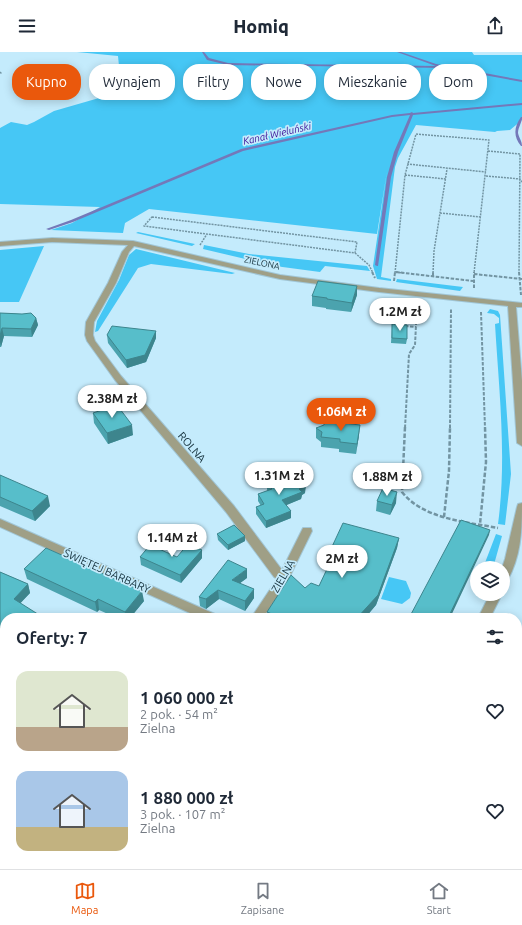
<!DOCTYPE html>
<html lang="pl">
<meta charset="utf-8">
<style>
body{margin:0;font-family:Ubuntu,sans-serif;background:#f6f6f7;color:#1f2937;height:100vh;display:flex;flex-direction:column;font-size:15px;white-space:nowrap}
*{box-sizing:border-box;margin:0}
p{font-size:13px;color:#747a83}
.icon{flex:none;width:22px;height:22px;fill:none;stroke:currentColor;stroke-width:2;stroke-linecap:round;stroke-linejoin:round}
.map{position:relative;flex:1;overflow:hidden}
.drawer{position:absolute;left:0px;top:561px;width:522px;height:256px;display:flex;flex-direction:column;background:#fff;border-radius:16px 16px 0 0;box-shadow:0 2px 10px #0003}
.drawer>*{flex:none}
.hud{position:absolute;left:12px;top:12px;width:498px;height:36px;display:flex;gap:8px}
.fabs{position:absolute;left:470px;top:509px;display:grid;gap:8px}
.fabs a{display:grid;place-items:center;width:40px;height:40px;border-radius:50%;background:#fff;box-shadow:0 2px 10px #0003;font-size:20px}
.price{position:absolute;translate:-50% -34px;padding:0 9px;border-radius:14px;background:#fff;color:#222;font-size:13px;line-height:26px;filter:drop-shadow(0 1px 2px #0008)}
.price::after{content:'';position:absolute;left:50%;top:24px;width:12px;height:9px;margin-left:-6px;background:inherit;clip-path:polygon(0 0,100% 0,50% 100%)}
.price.on{background:#ea580c;color:#fff}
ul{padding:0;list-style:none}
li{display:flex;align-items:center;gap:12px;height:100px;padding:0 16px}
li span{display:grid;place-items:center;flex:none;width:112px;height:80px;border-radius:12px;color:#555}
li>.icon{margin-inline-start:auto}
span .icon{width:48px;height:48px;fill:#fffc;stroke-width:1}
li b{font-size:17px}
h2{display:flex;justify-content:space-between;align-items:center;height:48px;padding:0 16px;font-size:17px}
.pill{padding:0 14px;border-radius:16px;background:#fff;box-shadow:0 2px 10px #0003;font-size:14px;line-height:36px}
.pill.on{background:#ea580c;color:#fff}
header{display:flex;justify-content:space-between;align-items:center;height:52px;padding:0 16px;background:#fff;font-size:18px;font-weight:800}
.dock{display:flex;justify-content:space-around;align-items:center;height:56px;border-top:1px solid #e0e1e3;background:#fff;font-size:11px;color:#747a83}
.dock a{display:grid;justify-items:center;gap:2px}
.dock .on{color:#ea580c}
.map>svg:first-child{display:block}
.green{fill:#46c7f5}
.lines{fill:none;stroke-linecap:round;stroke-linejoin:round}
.stream{fill:#7478b9;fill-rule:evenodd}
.minor-casing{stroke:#a1c6d6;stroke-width:2}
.path-far2{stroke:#7294a2;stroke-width:1.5;stroke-dasharray:2 1;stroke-linecap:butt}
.path-far1{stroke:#7294a2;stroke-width:2;stroke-dasharray:3.5 1.5;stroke-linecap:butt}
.path{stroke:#7294a2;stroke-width:2.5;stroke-dasharray:4.5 2;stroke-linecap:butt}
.minor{fill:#9f9f86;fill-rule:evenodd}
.wall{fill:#4ba3ae}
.shaded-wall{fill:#3d858d}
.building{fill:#57beca;stroke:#3d858d}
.labels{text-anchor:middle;stroke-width:3.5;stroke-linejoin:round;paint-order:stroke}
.far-street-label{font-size:9px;fill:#15313c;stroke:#c4ebfc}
.far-water-label{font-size:10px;font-style:italic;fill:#3c0e96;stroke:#c4ebfc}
.street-label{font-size:11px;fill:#15313c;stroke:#c4ebfc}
</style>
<header><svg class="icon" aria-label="menu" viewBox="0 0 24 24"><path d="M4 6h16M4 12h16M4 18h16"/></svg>Homiq<svg class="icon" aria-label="share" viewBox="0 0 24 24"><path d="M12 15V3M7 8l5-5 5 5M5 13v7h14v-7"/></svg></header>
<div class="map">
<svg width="522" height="817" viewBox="0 0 522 817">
<rect width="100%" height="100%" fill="#c4ebfc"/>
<path class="green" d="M77 0H472L474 3H522V68L510 78 497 79 495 80 416 73 398 106 395 115 381 225 391 227V229L377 227 373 214 387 119 377 182 149 157 125 171 123 181 51 178 72 171 100 155 0 152V76L11 70 27 73 34 70 54 59 106 44 118 37 123 29V18L119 14 118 4Z
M138 180 195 192 192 194 136 181Z
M204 193 249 202 367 214 370 219 325 214 320 220 275 214 203 197Z
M44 194 19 250H0V198Z
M136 197 235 221 232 222 151 212 138 216 98 279 95 280 97 269 119 228 129 203Z
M397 227 463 235 460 239 396 230Z
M490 257 498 259 500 263 511 422 505 473 498 472C507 405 499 339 495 272L499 271V266L494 262 487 261Z
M496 482 502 484 493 516H483Z
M389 525 406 529 411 541 410 546 402 552 381 547Z"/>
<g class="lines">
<path class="stream" d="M202 0H204L209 6 228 11 436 14 397 0H401L436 12 522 28V30L446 16 228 13 207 8Z
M522 51V53L413 63 398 100 391 125 378 214H377L375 213 387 125 394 100 410 63 392 65 243 99 73 170 49 178 46 177 71 168 241 97 392 63 410 61 412 60 413 61Z
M521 65H522C522 71 518 75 518 81 519 86 522 89 522 94H521C513 84 514 75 521 65Z"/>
<defs>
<path id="minor" d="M52 186 133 189 280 223 379 236 522 251V255H516L522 329V394L517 391 508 254 379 240 280 227 134 194 129 200 116 231 94 270 93 283 95 289 121 324 234 454 282 518 303 476H311L312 479 288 528 263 566H251L277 527 274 525 226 460 115 328 87 289 85 283 86 270 108 231 122 200 128 193 52 190 0 194V190Z
M522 451C522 479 521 505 507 529L503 530V516H502L505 507 517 455 518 452Z
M0 467 217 563 219 566H201L0 475Z
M490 542H502L490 566H478Z
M517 694 522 696V708L517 706Z
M368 812H384V817H368Z"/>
</defs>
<use href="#minor" class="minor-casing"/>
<path class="path-far2" d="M0 20 2 22
M488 99 520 102 519 221
M407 112 486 120
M405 123 446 127
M486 124 520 127 522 130
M440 161 481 165
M152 165 357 190 355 201 144 174Z
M200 193 207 182
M355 201 369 213 373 221
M396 220 403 221
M395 221 405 123 416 82 489 88 474 221
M433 221 434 199 447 117"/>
<path class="path-far1" d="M372 220 375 226
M396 220 473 229
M519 220 521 243
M474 222 522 227
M433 224V220
M394 229 395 220
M474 236V220
M396 251 394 271 398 273
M481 260 485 376
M405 274 416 275
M405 376 409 302 415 293 417 253
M450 376 451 256"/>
<path class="path" d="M405 375 402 440C423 467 467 470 498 476
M444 465 449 419 450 375
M477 476 480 472 486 410 485 375"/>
<use href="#minor" class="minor"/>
</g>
<path class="wall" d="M357 243 351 260 326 257V256L312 254V244Z
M0 261 22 262 36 266 38 273 32 285 4 284 1 295H0Z
M392 272 407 287 406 292 391 291Z
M107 283 156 286 146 310 127 316 108 291Z
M93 361 133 383 108 392 94 371Z
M316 376 359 383 356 402 339 400V397L321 395V390L316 386Z
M0 423 50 454 35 469 0 454Z
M267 431 305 441 302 443 301 447 286 453 291 459V466L266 476 256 462V455L261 454 258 449V442L268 439 267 438Z
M377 449 396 451 390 463 376 459Z
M217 482 245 489 228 498 218 488Z
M399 486 397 496 376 553 365 566H267V560L305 536 319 534 331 510 329 509 330 499Z
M202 498V506L181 531 141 513 140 505H177Z
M24 517 144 549 130 566H117L99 558 97 560 27 527Z
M0 520 28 532 30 541 5 566V586L0 582Z
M247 526 240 531 254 546 245 559 219 547 206 557 200 554 199 545Z
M522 589V649L517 647V600Z
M517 712 522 713V761L517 760Z
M256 812H282L277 817H262Z
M480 812H506L505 817H480Z"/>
<path class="shaded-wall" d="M357 234V243L351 260 352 251Z
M36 266 38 273 32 285 31 277Z
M2 276 4 284 1 295 0 290V284Z
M156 279V286L146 310 127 316 126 308Z
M132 373 133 383 108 392 107 381Z
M360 373 359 383 356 402 357 392Z
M306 434 305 441 302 443 301 447 282 455V448L299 437Z
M397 440 396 451 390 463 392 453Z
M48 444 50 454 35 469 32 459Z
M291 459V466L266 476V469Z
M490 478 489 483 450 566H448Z
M245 484V489L228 498V493Z
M399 486 397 496 376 553 365 566H357Z
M202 498V506L181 531 180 523Z
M247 517V526L232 537V528Z
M28 532 30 541 16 556 14 547Z
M254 537V546L245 559V549Z
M218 538 219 547 206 557V547Z
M142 539 144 549 130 566H126L125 560Z
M98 547 99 558 97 560 95 550Z
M274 812H282L277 817H271V815Z
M113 813 114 817H109Z"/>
<path class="building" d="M318 229 357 234 352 251 327 247V246L312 244Z
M0 261 22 262 31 261 36 266 31 277 2 276 0 284Z
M392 272 407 273V287L392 286Z
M112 274 156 279 145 303 126 308 107 283Z
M117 353 132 373 107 381 93 361Z
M325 369 360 373 357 392 340 390V387L321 385 322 380 316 376 324 373Z
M293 420 306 434 299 437 302 440 282 448 291 459 266 469 256 455 264 452 258 442 272 437 267 431Z
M0 423 48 444 32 459 0 445Z
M383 436 397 440 392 453 377 449Z
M461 468 490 478 448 566H409Z
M343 471 399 486 378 543 357 566H282L267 560 291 523 305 536 311 531 319 534 335 500 330 499Z
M234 473 245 484 228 493 217 482Z
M188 492 202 498 180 523 140 505 150 493 177 505Z
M46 496 142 539 125 560 98 547 95 550 24 517Z
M228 508 247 517 232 528 254 537 245 549 218 538 206 547 199 545Z
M0 520 28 532 14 547 44 566H5V579L0 575Z
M190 562 200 566H187Z
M522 589V638L517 636V600Z
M517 712 522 713V751L517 749Z
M82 812H112L113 813 109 817H77Z
M267 812H274L271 815Z
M482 812H506L505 817H482Z"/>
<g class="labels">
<g class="far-street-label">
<text transform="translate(262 211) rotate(12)" y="3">ZIELONA</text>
</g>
<g class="far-water-label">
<text transform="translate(277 81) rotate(-13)" y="4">Kanał Wieluński</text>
</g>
<g class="street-label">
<text transform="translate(192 395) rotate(49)" y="4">ROLNA</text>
<text transform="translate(107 519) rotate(24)" y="4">ŚWIĘTEJ BARBARY</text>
<text transform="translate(283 524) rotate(-60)" y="4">ZIELNA</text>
</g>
</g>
</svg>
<div class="fabs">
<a><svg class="icon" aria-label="layers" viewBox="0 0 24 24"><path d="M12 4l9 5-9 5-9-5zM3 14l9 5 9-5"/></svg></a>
</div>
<b class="price" style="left:400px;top:280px">1.2M zł</b>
<b class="price" style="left:112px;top:367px">2.38M zł</b>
<b class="price on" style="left:341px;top:380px">1.06M zł</b>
<b class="price" style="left:279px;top:444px">1.31M zł</b>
<b class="price" style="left:387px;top:445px">1.88M zł</b>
<b class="price" style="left:172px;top:506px">1.14M zł</b>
<b class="price" style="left:342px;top:527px">2M zł</b>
<div class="hud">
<a class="pill on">Kupno</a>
<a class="pill">Wynajem</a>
<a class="pill">Filtry</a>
<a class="pill">Nowe</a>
<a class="pill">Mieszkanie</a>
<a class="pill">Dom</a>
</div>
<section class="drawer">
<h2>Oferty: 7<svg class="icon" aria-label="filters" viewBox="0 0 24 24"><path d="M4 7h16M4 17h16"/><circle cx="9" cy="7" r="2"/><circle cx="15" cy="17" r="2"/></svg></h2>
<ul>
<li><span style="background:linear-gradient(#dfe7d0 70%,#b9a48a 0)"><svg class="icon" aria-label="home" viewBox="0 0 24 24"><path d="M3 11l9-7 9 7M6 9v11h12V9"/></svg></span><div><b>1 060 000 zł</b><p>2 pok. · 54 m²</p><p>Zielna</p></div><svg class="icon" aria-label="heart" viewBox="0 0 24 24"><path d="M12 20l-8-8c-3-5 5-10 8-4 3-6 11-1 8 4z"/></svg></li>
<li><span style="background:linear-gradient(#a9c7e8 70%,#c2b280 0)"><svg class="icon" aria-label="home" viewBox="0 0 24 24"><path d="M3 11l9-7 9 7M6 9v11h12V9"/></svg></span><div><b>1 880 000 zł</b><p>3 pok. · 107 m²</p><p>Zielna</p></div><svg class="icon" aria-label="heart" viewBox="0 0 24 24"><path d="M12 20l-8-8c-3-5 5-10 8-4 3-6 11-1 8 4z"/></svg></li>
</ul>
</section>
</div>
<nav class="dock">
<a class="on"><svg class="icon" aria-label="map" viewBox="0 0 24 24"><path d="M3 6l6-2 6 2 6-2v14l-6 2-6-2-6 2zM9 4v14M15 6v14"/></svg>Mapa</a>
<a><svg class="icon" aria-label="saved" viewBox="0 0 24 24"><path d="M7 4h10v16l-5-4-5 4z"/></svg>Zapisane</a>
<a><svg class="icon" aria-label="home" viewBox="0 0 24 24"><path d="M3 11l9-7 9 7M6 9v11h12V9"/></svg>Start</a>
</nav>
